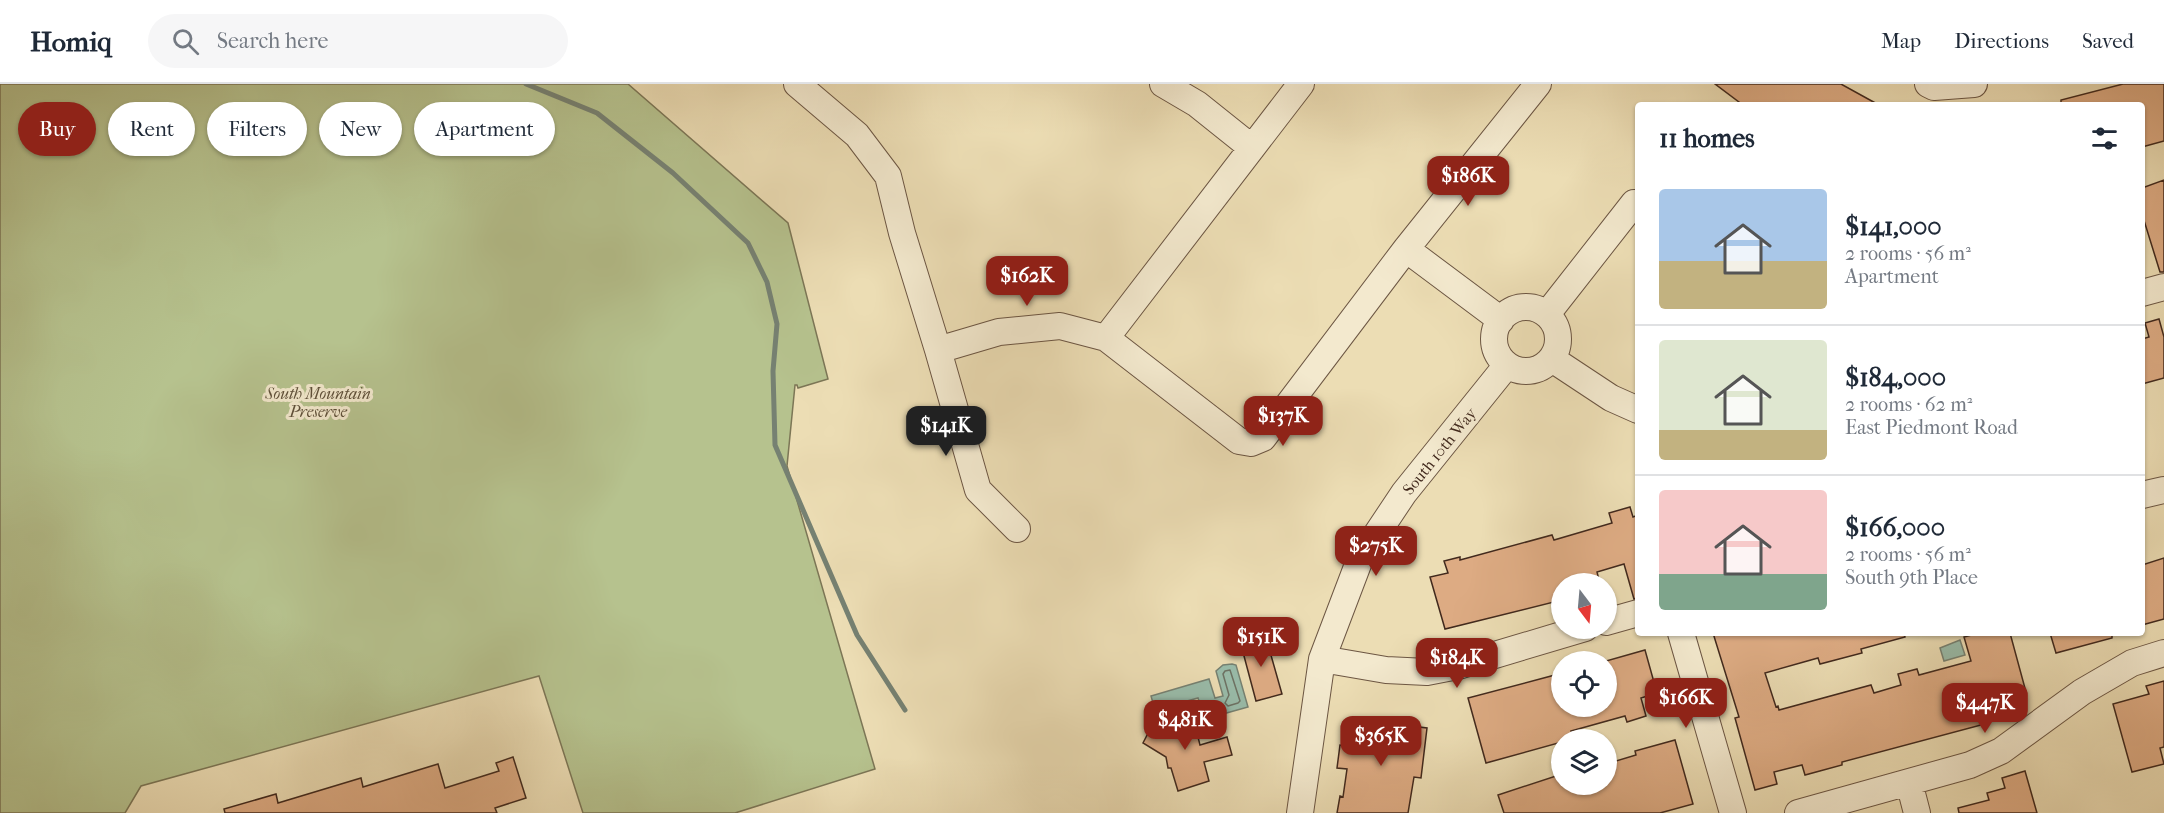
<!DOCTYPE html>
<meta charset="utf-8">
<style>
body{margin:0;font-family:"IM FELL French Canon",serif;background:#f6f6f7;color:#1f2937;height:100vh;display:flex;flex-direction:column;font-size:22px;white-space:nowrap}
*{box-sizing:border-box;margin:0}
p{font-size:20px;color:#747a83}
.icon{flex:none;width:33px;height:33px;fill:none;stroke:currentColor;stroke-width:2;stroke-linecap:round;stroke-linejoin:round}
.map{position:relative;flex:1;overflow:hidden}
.panel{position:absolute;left:1635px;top:18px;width:510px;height:534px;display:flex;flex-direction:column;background:#fff;border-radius:6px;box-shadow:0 2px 4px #0004}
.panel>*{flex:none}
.banner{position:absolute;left:18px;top:18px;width:570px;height:54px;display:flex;gap:12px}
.needle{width:39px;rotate:164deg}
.fabs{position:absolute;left:1551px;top:489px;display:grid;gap:12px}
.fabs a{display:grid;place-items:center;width:66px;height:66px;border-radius:50%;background:#fff;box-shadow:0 2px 4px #0004;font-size:30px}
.price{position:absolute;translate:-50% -51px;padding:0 14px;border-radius:12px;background:#8f2418;color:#fff;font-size:20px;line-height:39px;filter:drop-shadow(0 2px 3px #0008)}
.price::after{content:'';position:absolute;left:50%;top:36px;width:18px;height:14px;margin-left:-9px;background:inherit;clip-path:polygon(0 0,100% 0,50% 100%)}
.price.current{background:#222;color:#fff}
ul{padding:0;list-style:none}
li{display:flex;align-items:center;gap:18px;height:150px;padding:0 24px}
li+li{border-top:2px solid #e0e1e3}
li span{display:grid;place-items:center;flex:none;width:168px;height:120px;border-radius:6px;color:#555}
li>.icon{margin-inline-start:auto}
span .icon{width:72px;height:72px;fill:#fffc;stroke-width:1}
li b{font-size:26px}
h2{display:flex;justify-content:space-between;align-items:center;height:72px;padding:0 24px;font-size:26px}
.pill{padding:0 21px;border-radius:27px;background:#fff;box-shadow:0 2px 4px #0004;font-size:21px;line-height:54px}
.pill.current{background:#8f2418;color:#fff}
header{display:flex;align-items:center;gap:36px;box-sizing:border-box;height:84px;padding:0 30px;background:#fff;border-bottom:2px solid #e0e1e3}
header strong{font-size:28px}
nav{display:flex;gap:33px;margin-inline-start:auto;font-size:21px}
.search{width:420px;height:54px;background:#f6f6f7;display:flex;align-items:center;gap:15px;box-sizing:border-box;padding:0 21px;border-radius:33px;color:#747a83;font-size:22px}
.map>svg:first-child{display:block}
.green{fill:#b6c28e;stroke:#7c7656;stroke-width:1.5}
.water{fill:#99bcaa;stroke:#768172;stroke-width:1.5}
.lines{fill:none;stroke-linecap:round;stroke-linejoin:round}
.shore{stroke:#6d7264;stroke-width:1.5}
.stream{stroke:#768172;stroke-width:5}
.building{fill:#ddab83;stroke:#41291d;stroke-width:1.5}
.minor-casing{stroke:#6c5643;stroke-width:28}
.minor{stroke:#f3e9ce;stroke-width:26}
.labels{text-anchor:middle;stroke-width:6;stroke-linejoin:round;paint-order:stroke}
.park-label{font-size:16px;font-style:italic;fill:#5e4f39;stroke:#f3e9ce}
.street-label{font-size:16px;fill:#41291d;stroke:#f3e9ce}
</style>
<header>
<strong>Homiq</strong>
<div class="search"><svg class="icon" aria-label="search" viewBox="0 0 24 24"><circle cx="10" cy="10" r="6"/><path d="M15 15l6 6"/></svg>Search here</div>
<nav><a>Map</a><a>Directions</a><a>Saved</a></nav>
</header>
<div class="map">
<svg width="2164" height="729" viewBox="0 0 2164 729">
<rect width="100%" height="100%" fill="#ecddb4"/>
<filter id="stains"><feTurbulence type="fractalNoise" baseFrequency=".00333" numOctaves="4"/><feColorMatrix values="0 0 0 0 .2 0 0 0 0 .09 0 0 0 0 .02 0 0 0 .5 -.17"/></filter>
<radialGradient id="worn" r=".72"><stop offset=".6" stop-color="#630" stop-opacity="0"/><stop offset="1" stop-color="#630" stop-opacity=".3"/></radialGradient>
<path class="green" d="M0 0H628L788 139 828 295 798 304 797 301H795L787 382 875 685 735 729H583L539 592 141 702 125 729H0Z"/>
<path class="water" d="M1960 556 1965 571 1944 577 1940 564Z
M1232 580 1236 581 1248 623 1205 635 1198 614 1155 626 1151 612 1209 595 1215 614 1223 612 1216 587 1223 581Z"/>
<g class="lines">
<path class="shore" d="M1230 586 1240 617 1238 619 1228 622 1225 619 1229 611 1223 590 1225 587Z"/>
<path class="stream" d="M526 0 597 29 673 89 748 159 767 198 777 240 773 287 775 361 857 551 905 626"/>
</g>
<path class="building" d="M1715 0H1841L1879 21H1743Z
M2123 0H2164V57L2142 63V21H2061V16Z
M2164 96V188H2160L2142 130V104Z
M2159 235 2164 253V294L2142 300V255L2149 253 2145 239Z
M1630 423 1633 433 1638 431V514L1634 515 1624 480 1597 488 1600 500H1562V516L1445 545 1430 493 1448 489 1444 477 1460 473V476L1552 451 1554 456 1612 439 1609 429Z
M2164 474V535L2142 541V481Z
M1713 549H1904L1905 553 1861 565 1862 569 1820 580 1818 574 1765 589 1776 623 1778 622 1779 626 1871 601 1874 609 1901 601 1898 590 1917 585 1919 591 1971 577 1964 553 1979 549H2010L2026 608 2006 614 2004 604 1973 613 1981 641 1842 678V681L1805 691 1802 681 1774 688 1777 700 1755 706 1735 634 1739 633Z
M2050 549H2112V554L2056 569Z
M1265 550 1282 610 1256 617 1240 557Z
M1645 566 1657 609 1641 614 1646 632 1627 638 1625 632 1571 647 1574 654 1562 656V658L1486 679 1468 614 1555 591 1562 612V622H1606V577Z
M2164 597V663L2160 664 2164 680 2132 688 2113 620 2149 610 2146 602Z
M1158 630 1197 649 1200 661 1227 653 1232 671 1204 678 1209 697 1178 707 1171 684H1168L1166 673 1143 659Z
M1353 635 1427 644 1421 694 1414 693 1408 729H1337L1340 712 1343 713 1347 685 1337 684 1340 661 1350 662Z
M1675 656 1693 720 1660 729H1504L1498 711 1562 690V700H1606V680L1636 671 1635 667Z
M513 673 526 714 495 724 497 729H225L224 725 276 710 278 719 361 694 363 703 438 680 445 704 499 687 496 679Z
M2025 687 2037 729H1959L1958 724 1989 716 1987 709 2005 704 2002 694Z"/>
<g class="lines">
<defs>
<path id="minor" d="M797 0 857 51 888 92 902 149 938 266 999 248 1060 242 1106 254 1301 0
M1163 0 1197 20 1252 64
M1928 0 1934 3 1974 0
M2142 209 2164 203
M1494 255a32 32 0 1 1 64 0a32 32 0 1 1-64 0Z
M1547 230 1634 119H1638
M1501 236 1406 165 1538 0
M1106 254 1239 357 1251 359 1263 354 1406 165
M938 266 978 406 1017 445
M1552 275 1611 314 1638 326
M2142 411 2164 406
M1606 538 1638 529
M1681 549 1733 729
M1322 575 1386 586 1427 588 1458 582 1585 544
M1909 698 1917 729
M1300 729 1322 575 1360 475 1404 409 1507 281
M1798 729 1970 681 2001 667 2082 608 2132 579 2164 569"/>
</defs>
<use href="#minor" class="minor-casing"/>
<use href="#minor" class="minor"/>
</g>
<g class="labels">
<g class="park-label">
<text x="318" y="315">South Mountain<tspan x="318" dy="18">Preserve</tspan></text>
</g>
<g class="street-label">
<text transform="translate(1439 367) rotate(-51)" y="6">South 10th Way</text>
</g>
</g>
<rect width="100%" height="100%" filter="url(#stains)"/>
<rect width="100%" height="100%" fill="url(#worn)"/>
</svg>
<div class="fabs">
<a><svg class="needle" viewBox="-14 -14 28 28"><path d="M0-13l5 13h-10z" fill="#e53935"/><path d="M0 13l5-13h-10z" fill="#747a83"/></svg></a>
<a><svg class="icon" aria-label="locate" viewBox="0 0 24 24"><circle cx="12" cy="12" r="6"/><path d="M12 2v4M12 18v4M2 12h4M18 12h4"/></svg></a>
<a><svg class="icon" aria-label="layers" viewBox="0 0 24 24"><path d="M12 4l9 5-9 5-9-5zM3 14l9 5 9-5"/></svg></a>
</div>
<b class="price" style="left:1468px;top:123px">$186K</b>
<b class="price" style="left:1027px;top:223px">$162K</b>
<b class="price" style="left:1283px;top:363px">$137K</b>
<b class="price current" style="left:946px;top:373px">$141K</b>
<b class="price" style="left:1376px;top:493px">$275K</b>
<b class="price" style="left:1261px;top:584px">$151K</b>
<b class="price" style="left:1457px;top:605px">$184K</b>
<b class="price" style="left:1686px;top:645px">$166K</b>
<b class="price" style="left:1985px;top:650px">$447K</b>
<b class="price" style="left:1185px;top:667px">$481K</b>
<b class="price" style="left:1381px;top:683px">$365K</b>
<div class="banner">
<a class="pill current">Buy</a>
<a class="pill">Rent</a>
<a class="pill">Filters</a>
<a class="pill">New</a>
<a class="pill">Apartment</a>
</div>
<section class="panel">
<h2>11 homes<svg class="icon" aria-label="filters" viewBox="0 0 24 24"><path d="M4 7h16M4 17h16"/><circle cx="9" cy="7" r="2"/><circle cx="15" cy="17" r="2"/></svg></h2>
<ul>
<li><span style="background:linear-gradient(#a9c7e8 60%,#c2b280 0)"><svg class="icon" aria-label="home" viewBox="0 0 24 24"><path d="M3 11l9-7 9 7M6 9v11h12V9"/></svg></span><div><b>$141,000</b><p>2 rooms · 56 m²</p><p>Apartment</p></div></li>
<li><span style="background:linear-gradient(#dfe7d0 75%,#c2b280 0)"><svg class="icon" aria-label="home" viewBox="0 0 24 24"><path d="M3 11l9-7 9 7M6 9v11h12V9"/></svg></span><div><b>$184,000</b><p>2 rooms · 62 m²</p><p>East Piedmont Road</p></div></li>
<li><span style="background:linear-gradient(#f6c9c9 70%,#7fa58c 0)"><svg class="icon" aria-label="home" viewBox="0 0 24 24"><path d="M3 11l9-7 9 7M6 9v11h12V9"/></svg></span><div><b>$166,000</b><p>2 rooms · 56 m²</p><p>South 9th Place</p></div></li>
</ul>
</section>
</div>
